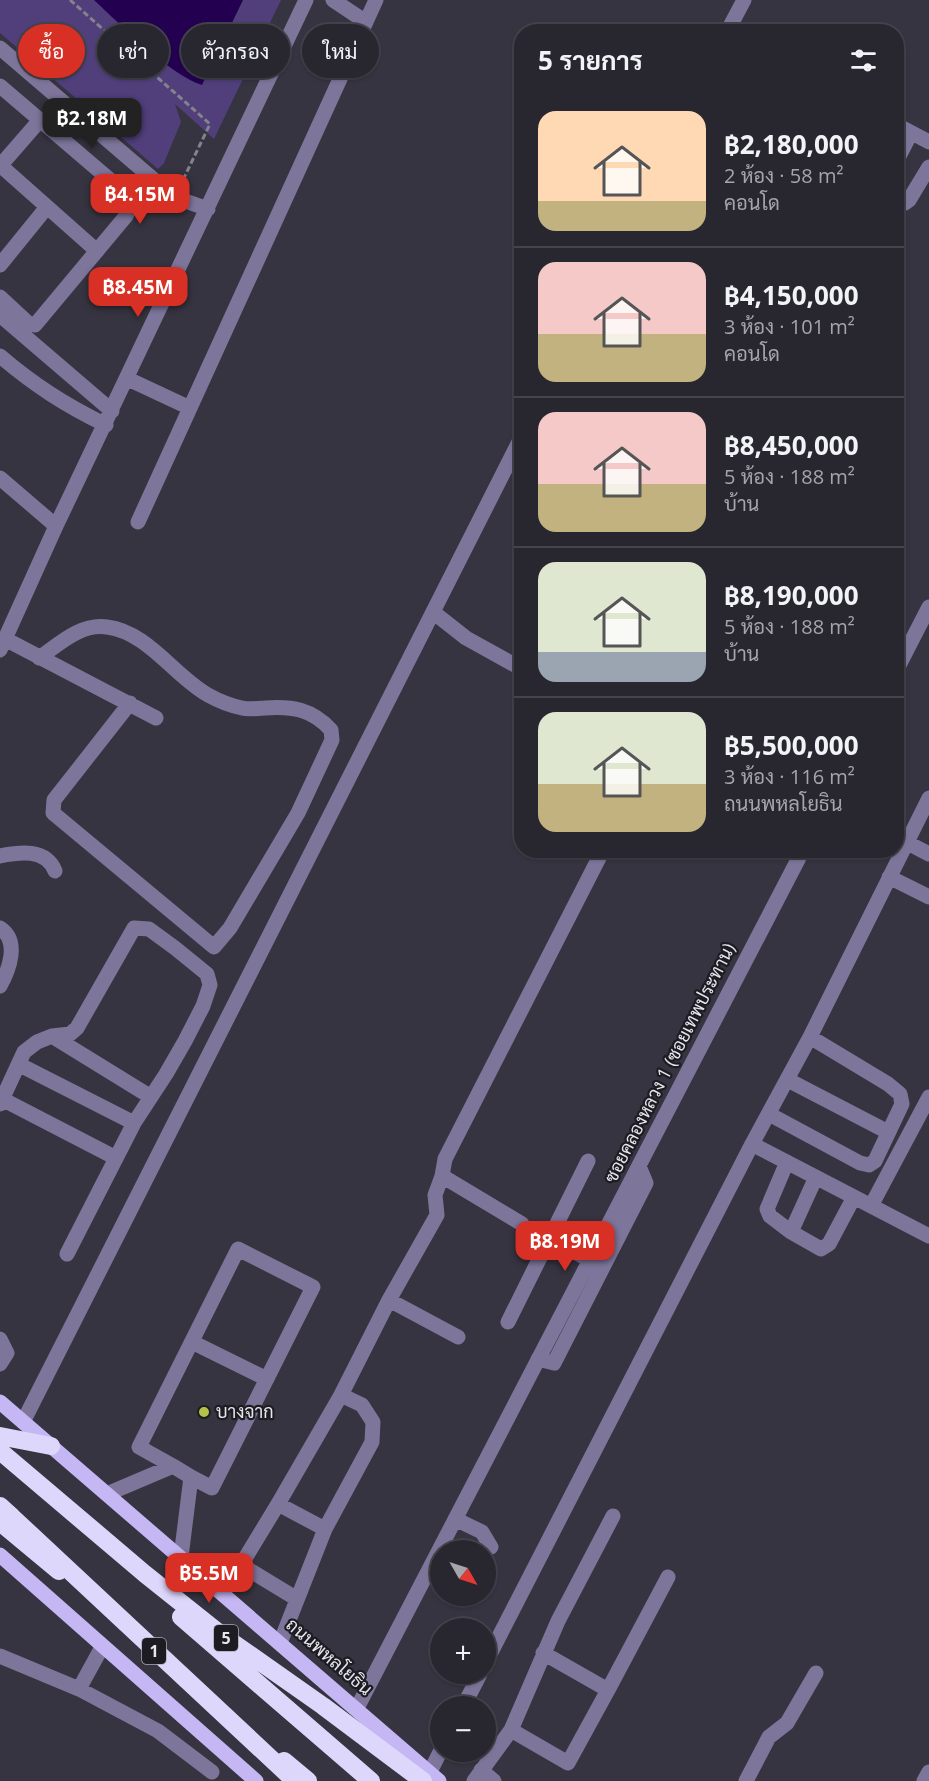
<!DOCTYPE html>
<html lang="th">
<meta charset="utf-8">
<style>
body{margin:0;font-family:"Open Sans",Sarabun,sans-serif;background:#302f38;color:#f1f3f6;height:100vh;display:flex;flex-direction:column;font-size:22px;white-space:nowrap}
*{box-sizing:border-box;margin:0}
p{font-size:20px;color:#a5a5ab}
.icon{flex:none;width:33px;height:33px;fill:none;stroke:currentColor;stroke-width:2;stroke-linecap:round;stroke-linejoin:round}
.map{position:relative;flex:1;overflow:hidden}
.drawer{position:absolute;left:514px;top:24px;width:390px;height:834px;display:flex;flex-direction:column;background:#282730;border-radius:24px;box-shadow:0 2px 4px #0004,0 0 0 2px #44444c}
.drawer>*{flex:none}
.banner{position:absolute;left:18px;top:24px;width:406px;height:54px;display:flex;gap:12px}
.needle{width:39px;rotate:129deg}
.controls{position:absolute;left:430px;top:1540px;display:grid;gap:12px}
.controls a{display:grid;place-items:center;width:66px;height:66px;border-radius:50%;background:#282730;box-shadow:0 2px 4px #0004,0 0 0 2px #44444c;font-size:30px}
.price{position:absolute;translate:-50% -51px;padding:0 14px;border-radius:12px;background:#d93025;color:#fff;font-size:20px;line-height:39px;filter:drop-shadow(0 2px 3px #0008)}
.price::after{content:'';position:absolute;left:50%;top:36px;width:18px;height:14px;margin-left:-9px;background:inherit;clip-path:polygon(0 0,100% 0,50% 100%)}
.price.active{background:#222;color:#fff}
ul{padding:0;list-style:none}
li{display:flex;align-items:center;gap:18px;height:150px;padding:0 24px}
li+li{border-top:2px solid #44444c}
li span{display:grid;place-items:center;flex:none;width:168px;height:120px;border-radius:18px;color:#555}
li>.icon{margin-inline-start:auto}
span .icon{width:72px;height:72px;fill:#fffc;stroke-width:1}
li b{font-size:26px}
h2{display:flex;justify-content:space-between;align-items:center;height:72px;padding:0 24px;font-size:26px}
.chip{padding:0 21px;border-radius:27px;background:#282730;box-shadow:0 2px 4px #0004,0 0 0 2px #44444c;font-size:21px;line-height:54px}
.chip.active{background:#d93025;color:#fff}
.map>svg:first-child{display:block}
.green{fill:#503f7b}
.water{fill:#240050}
.lines{fill:none;stroke-linecap:round;stroke-linejoin:round}
.path{stroke:#84828d;stroke-width:3;stroke-dasharray:6 3;stroke-linecap:butt}
.minor{stroke:#7e759b;stroke-width:15}
.major{stroke:#c4b7f4;stroke-width:15}
.highway{stroke:#ded7fc;stroke-width:18}
.highway-bridge{stroke:#ded7fc;stroke-width:18}
.poi-dot{fill:#b5c249;stroke:#1d1c22;stroke-width:2}
.labels{text-anchor:middle;stroke-width:4.5;stroke-linejoin:round;paint-order:stroke}
.shield{fill:#1d1c22;stroke:#aaa9b0;stroke-width:1.5}
.shield-label{font-size:16px;font-weight:bold;fill:#e7e5ed}
.street-label{font-size:18px;fill:#e7e5ed;stroke:#1d1c22}
.poi-label{font-size:18px;fill:#e7e5ed;stroke:#1d1c22;text-anchor:start}
</style>
<div class="map">
<svg width="929" height="1781" viewBox="0 0 929 1781">
<rect width="100%" height="100%" fill="#363440"/>
<path class="green" d="M0 0H281L214 139 175 104 181 122 164 163 158 169 0 33Z"/>
<path class="water" d="M94 0H243L202 85C170 75 120 24 94 0Z"/>
<g class="lines">
<path class="path" d="M70 0 210 124 181 184"/>
<path class="minor" d="M333 0 366 22
M727 32 744 0
M0 48 174 197 208 209
M0 86 130 197 132 203 126 216 35 325 28 323 0 297
M897 125 929 142
M897 160 911 133
M0 165 97 251
M0 166 40 120
M897 201 905 203 909 200 929 167
M0 265 47 207
M0 315 112 411
M0 356C34 385 65 405 106 425
M128 379 190 408
M0 478 56 526
M138 522 376 0
M433 612 466 638 522 669
M5 639 156 718
M0 650 56 526 306 0
M39 658C59 644 81 623 107 627 148 632 174 676 208 695 217 700 232 706 242 708 249 710 258 708 265 708 292 706 312 709 331 730L332 740 298 813 230 928 214 947 53 813 54 800 130 703
M897 669 929 607
M906 842 929 854
M0 856C19 852 46 848 55 871
M889 877 929 897
M0 928C20 941 9 970 0 986
M52 1036 151 1097
M20 1065 134 1123
M788 1080 888 1132
M2 1099 116 1158
M0 1104 24 1052 37 1042 52 1036 70 1034 77 1028 134 928 149 929 175 948 207 974 210 985 203 1006 185 1041 166 1074 134 1123 67 1254
M769 1114 860 1163 869 1165 875 1161 902 1104 900 1094 888 1084 810 1037
M752 1144 929 1236
M787 1162 767 1209 770 1216 791 1232
M442 1176 522 1224
M816 1177 791 1232 821 1249 829 1244 854 1197
M871 1206 929 1097
M550 1239 590 1260
M389 1300 458 1337
M508 1322 588 1161
M0 1339 7 1353 0 1364
M192 1342 267 1379
M538 1359 554 1363 646 1183 639 1166
M341 1395 389 1300 437 1215 435 1195 442 1176 445 1159 603 850
M23 1422 522 436
M173 1466 139 1447 238 1249 313 1287 212 1488 191 1477
M107 1494 173 1466 191 1477 181 1557
M278 1504 341 1395 362 1405 373 1422 372 1442 325 1529
M455 1519 482 1532 491 1547
M241 1565 297 1599
M219 1591 241 1565 278 1504 325 1529 280 1643
M0 1656 79 1689 158 1731 212 1772
M486 1662 752 1144 810 1037 929 798
M79 1689 102 1647
M608 1690 668 1577
M463 1707 480 1674
M357 1708 803 850
M511 1730 568 1763 608 1690 543 1653
M481 1770 494 1781
M430 1772 441 1750
M474 1781 511 1730 558 1621 613 1516
M746 1781 769 1737 787 1723 816 1673
M924 1781 929 1772"/>
<path class="major" d="M0 1402 439 1781
M0 1555 256 1781"/>
<path class="highway" d="M0 1436 51 1446
M0 1451 145 1574 219 1633 323 1706 423 1781
M0 1506 11 1516
M0 1522 59 1571
M181 1617 371 1781
M284 1761 308 1781"/>
<path class="highway-bridge" d="M11 1516 295 1781"/>
</g>
<circle class="poi-dot" cx="204" cy="1412" r="6"/>
<g class="labels">
<g class="shield">
<rect x="214" y="1625" width="24" height="26" rx="4.5"/>
<rect x="142" y="1638" width="24" height="26" rx="4.5"/>
</g>
<g class="shield-label">
<text x="226" y="1644">5</text>
<text x="154" y="1657">1</text>
</g>
<g class="street-label">
<text transform="translate(670 1063) rotate(-63)" y="6">ซอยคลองหลวง 1 (ซอยเทพประทาน)</text>
<text transform="translate(329 1657) rotate(41)" y="6">ถนนพหลโยธิน</text>
</g>
<g class="poi-label">
<text x="216" y="1418">บางจาก</text>
</g>
</g>
</svg>
<div class="controls">
<a><svg class="needle" viewBox="-14 -14 28 28"><path d="M0-13l5 13h-10z" fill="#e53935"/><path d="M0 13l5-13h-10z" fill="#a5a5ab"/></svg></a>
<a>+</a>
<a>−</a>
</div>
<b class="price active" style="left:92px;top:149px">฿2.18M</b>
<b class="price" style="left:140px;top:225px">฿4.15M</b>
<b class="price" style="left:138px;top:318px">฿8.45M</b>
<b class="price" style="left:565px;top:1272px">฿8.19M</b>
<b class="price" style="left:209px;top:1604px">฿5.5M</b>
<div class="banner">
<a class="chip active">ซื้อ</a>
<a class="chip">เช่า</a>
<a class="chip">ตัวกรอง</a>
<a class="chip">ใหม่</a>
</div>
<section class="drawer">
<h2>5 รายการ<svg class="icon" aria-label="filters" viewBox="0 0 24 24"><path d="M4 7h16M4 17h16"/><circle cx="9" cy="7" r="2"/><circle cx="15" cy="17" r="2"/></svg></h2>
<ul>
<li><span style="background:linear-gradient(#ffd9b3 75%,#c2b280 0)"><svg class="icon" aria-label="home" viewBox="0 0 24 24"><path d="M3 11l9-7 9 7M6 9v11h12V9"/></svg></span><div><b>฿2,180,000</b><p>2 ห้อง · 58 m²</p><p>คอนโด</p></div></li>
<li><span style="background:linear-gradient(#f6c9c9 60%,#c2b280 0)"><svg class="icon" aria-label="home" viewBox="0 0 24 24"><path d="M3 11l9-7 9 7M6 9v11h12V9"/></svg></span><div><b>฿4,150,000</b><p>3 ห้อง · 101 m²</p><p>คอนโด</p></div></li>
<li><span style="background:linear-gradient(#f6c9c9 60%,#c2b280 0)"><svg class="icon" aria-label="home" viewBox="0 0 24 24"><path d="M3 11l9-7 9 7M6 9v11h12V9"/></svg></span><div><b>฿8,450,000</b><p>5 ห้อง · 188 m²</p><p>บ้าน</p></div></li>
<li><span style="background:linear-gradient(#dfe7d0 75%,#9aa5b1 0)"><svg class="icon" aria-label="home" viewBox="0 0 24 24"><path d="M3 11l9-7 9 7M6 9v11h12V9"/></svg></span><div><b>฿8,190,000</b><p>5 ห้อง · 188 m²</p><p>บ้าน</p></div></li>
<li><span style="background:linear-gradient(#dfe7d0 60%,#c2b280 0)"><svg class="icon" aria-label="home" viewBox="0 0 24 24"><path d="M3 11l9-7 9 7M6 9v11h12V9"/></svg></span><div><b>฿5,500,000</b><p>3 ห้อง · 116 m²</p><p>ถนนพหลโยธิน</p></div></li>
</ul>
</section>
</div>
